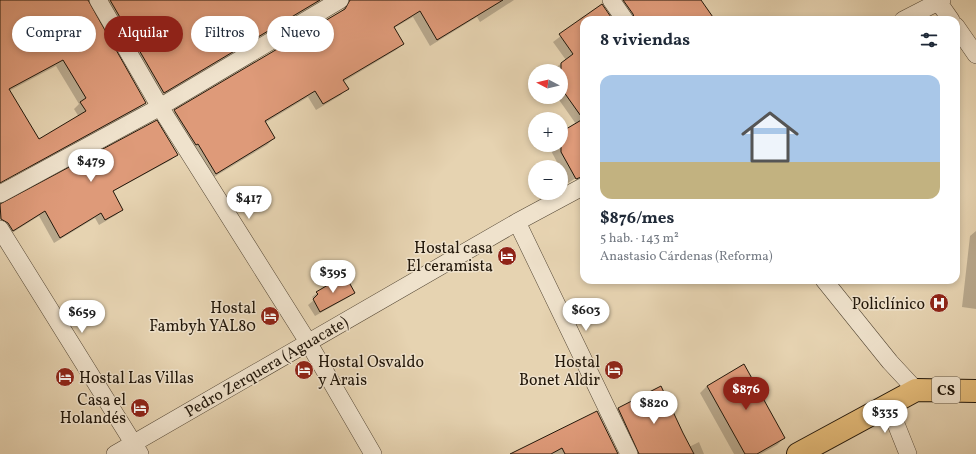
<!DOCTYPE html>
<html lang="es">
<meta charset="utf-8">
<style>
body{margin:0;font-family:Vollkorn,serif;background:#f6f6f7;color:#1f2937;height:100vh;display:flex;flex-direction:column;font-size:15px;white-space:nowrap}
*{box-sizing:border-box;margin:0}
p{font-size:13px;color:#747a83}
.icon{flex:none;width:22px;height:22px;fill:none;stroke:currentColor;stroke-width:2;stroke-linecap:round;stroke-linejoin:round}
.map{position:relative;flex:1;overflow:hidden}
.details{position:absolute;left:580px;top:16px;width:380px;height:268px;display:flex;flex-direction:column;background:#fff;border-radius:12px;box-shadow:0 2px 6px #0003}
.details>*{flex:none}
.hud{position:absolute;left:12px;top:16px;width:380px;height:36px;display:flex;gap:8px}
.needle{width:26px;rotate:277deg}
.fabs{position:absolute;left:528px;top:64px;display:grid;gap:8px}
.fabs a{display:grid;place-items:center;width:40px;height:40px;border-radius:50%;background:#fff;box-shadow:0 2px 6px #0003;font-size:20px}
.price{position:absolute;translate:-50% -34px;padding:0 9px;border-radius:14px;background:#fff;color:#222;font-size:13px;line-height:26px;filter:drop-shadow(0 1px 2px #0008)}
.price::after{content:'';position:absolute;left:50%;top:24px;width:12px;height:9px;margin-left:-6px;background:inherit;clip-path:polygon(0 0,100% 0,50% 100%)}
.price.current{background:#8f2418;color:#fff}
ul{padding:0;list-style:none}
li{display:grid;align-content:center;gap:8px;height:212px;padding:0 20px}
li span{display:grid;place-items:center;height:124px;border-radius:12px;color:#555}
li>.icon{margin-inline-start:auto}
span .icon{width:72px;height:72px;fill:#fffc;stroke-width:1}
li b{font-size:17px}
h2{display:flex;justify-content:space-between;align-items:center;height:48px;padding:0 20px;font-size:17px}
.pill{padding:0 14px;border-radius:18px;background:#fff;box-shadow:0 2px 6px #0003;font-size:14px;line-height:36px}
.pill.current{background:#8f2418;color:#fff}
.map>svg:first-child{display:block}
.shadow{fill:#0003;fill-rule:evenodd}
.building{fill:#de9a79;stroke:#22170a;fill-rule:evenodd}
.lines{fill:none;stroke-linecap:round;stroke-linejoin:round}
.minor-casing{stroke:#534634;stroke-width:18}
.primary-casing{stroke:#22170a;stroke-width:24}
.minor{stroke:#efe2cc;stroke-width:17}
.primary{stroke:#e3ba78;stroke-width:22}
.labels{text-anchor:middle;stroke-width:3;stroke-linejoin:round;paint-order:stroke}
.shield{fill:#efe2cc;stroke:#605444;stroke-width:1}
.shield-label{font-size:15px;font-weight:bold;fill:#22170a}
.poi-label{font-size:16px;fill:#22170a;stroke:#efe2cc;text-anchor:end}
.street-label{font-size:16px;fill:#22170a;stroke:#efe2cc}
</style>
<div class="map">
<svg width="976" height="454" viewBox="0 0 976 454">
<rect width="100%" height="100%" fill="#e6d3b1"/>
<filter id="stains"><feTurbulence type="fractalNoise" baseFrequency=".005" numOctaves="4"/><feColorMatrix values="0 0 0 0 .2 0 0 0 0 .09 0 0 0 0 .02 0 0 0 .5 -.17"/></filter>
<radialGradient id="worn" r=".72"><stop offset=".6" stop-color="#630" stop-opacity="0"/><stop offset="1" stop-color="#630" stop-opacity=".3"/></radialGradient>
<path class="shadow" d="M0 0H88V5L145 103 138 109 41 163 0 179ZM56 66 79 104 74 109 79 117 39 141 9 91Z
M99 0H323L157 99Z
M340 0H514L480 22 477 17 430 46 413 17 394 28 403 44 396 50 343 82 347 88 341 95 316 110 308 97 265 123 274 138 267 145 209 180 168 118 175 111 341 12 344 8Z
M614 0H700L714 20H626Z
M598 8 607 20H584V173L568 183 548 145H561V133L576 124 557 97H561V71H551L566 60 553 42Z
M156 122 177 154 171 160 112 192 122 210 116 215 99 225 95 218 54 243 39 216 7 236 0 227V206Z
M976 231V309L962 307 970 236Z
M354 292 349 297 315 316 308 305 314 300 312 297 317 293Z
M707 386 784 438 777 445 761 454H734L700 393Z
M618 408 689 447 699 442 704 454H631L612 414Z
M597 412 617 454H517Z"/>
<path class="building" d="M0 0H88L146 103 0 183ZM63 60 86 98 80 102 86 111 39 139 9 89Z
M110 0H320L164 93Z
M350 0H503L437 40 420 11 394 27 404 44 343 80 349 89 323 104 315 91 265 121 275 138 216 174 198 144 196 145 174 110 345 9Z
M623 0H701L715 20H635L633 14Z
M602 4 613 20H584V176L576 179 561 152V132L583 119 561 88V63L573 54 559 34Z
M157 120 178 155 113 191 123 210 105 220 101 213 60 238 45 211 13 231 8 223 1 219 0 204Z
M345 275 355 293 320 312 313 299 318 294 316 292Z
M744 364 785 438 757 454H745L707 386Z
M661 386 683 433 694 454H639L618 408Z
M597 411 618 454H565L562 448 551 454H510Z"/>
<g class="lines">
<defs>
<path id="minor" d="M98 0 160 107 308 342 373 454
M611 0 625 20
M937 0 951 20
M903 20 942 0
M956 26 976 55
M0 194 160 107 340 0
M517 222 629 454
M0 229 140 454
M824 280 890 362 916 390
M888 404 908 454
M115 454 517 222 584 186"/>
<path id="primary" d="M798 454 916 390 976 391"/>
</defs>
<use href="#minor" class="minor-casing"/>
<use href="#primary" class="primary-casing"/>
<use href="#minor" class="minor"/>
<use href="#primary" class="primary"/>
</g>
<defs>
<symbol id="hotel-disc" viewBox="-11 -11 22 22"><circle r="9.5" fill="#8f2418" stroke="#efe2cc"/><path d="M-6-4.5h1.5V1H6V5H4.5V3h-9V5H-6ZM-4 0a1.8 1.8 0 1 1 3.6 0ZM.5 0V-2.5h3Q6-2.5 6 0Z" fill="#fff"/></symbol>
<symbol id="hospital-disc" viewBox="-11 -11 22 22"><circle r="9.5" fill="#8f2418" stroke="#efe2cc"/><path d="M-5-5h3v3.5h4V-5h3V5h-3V1.5h-4V5h-3Z" fill="#fff"/></symbol>
</defs>
<g fill-rule="evenodd">
<use href="#hotel-disc" x="496" y="245" width="22" height="22"/>
<use href="#hospital-disc" x="928" y="292" width="22" height="22"/>
<use href="#hotel-disc" x="259" y="305" width="22" height="22"/>
<use href="#hotel-disc" x="293" y="359" width="22" height="22"/>
<use href="#hotel-disc" x="603" y="359" width="22" height="22"/>
<use href="#hotel-disc" x="54" y="366" width="22" height="22"/>
<use href="#hotel-disc" x="129" y="397" width="22" height="22"/>
</g>
<g class="labels">
<rect class="shield" x="932" y="377" width="28" height="26" rx="3"/>
<g class="shield-label">
<text x="946" y="395">CS</text>
</g>
<g class="poi-label">
<text x="493" y="253">Hostal casa<tspan x="493" dy="18">El ceramista</tspan></text>
<text x="925" y="309">Policlínico</text>
<text x="256" y="313">Hostal<tspan x="256" dy="18">Fambyh YAL80</tspan></text>
<text x="318" y="367" text-anchor="start">Hostal Osvaldo<tspan x="318" dy="18">y Arais</tspan></text>
<text x="600" y="367">Hostal<tspan x="600" dy="18">Bonet Aldir</tspan></text>
<text x="79" y="383" text-anchor="start">Hostal Las Villas</text>
<text x="126" y="405">Casa el<tspan x="126" dy="18">Holandés</tspan></text>
</g>
<g class="street-label">
<text transform="translate(266 366) rotate(-30)" y="6">Pedro Zerquera (Aguacate)</text>
</g>
</g>
<rect width="100%" height="100%" filter="url(#stains)"/>
<rect width="100%" height="100%" fill="url(#worn)"/>
</svg>
<div class="fabs">
<a><svg class="needle" viewBox="-14 -14 28 28"><path d="M0-13l5 13h-10z" fill="#e53935"/><path d="M0 13l5-13h-10z" fill="#747a83"/></svg></a>
<a>+</a>
<a>−</a>
</div>
<b class="price" style="left:91px;top:183px">$479</b>
<b class="price" style="left:249px;top:220px">$417</b>
<b class="price" style="left:333px;top:294px">$395</b>
<b class="price" style="left:586px;top:332px">$603</b>
<b class="price" style="left:82px;top:334px">$659</b>
<b class="price current" style="left:746px;top:411px">$876</b>
<b class="price" style="left:654px;top:425px">$820</b>
<b class="price" style="left:885px;top:434px">$335</b>
<div class="hud">
<a class="pill">Comprar</a>
<a class="pill current">Alquilar</a>
<a class="pill">Filtros</a>
<a class="pill">Nuevo</a>
</div>
<section class="details">
<h2>8 viviendas<svg class="icon" aria-label="filters" viewBox="0 0 24 24"><path d="M4 7h16M4 17h16"/><circle cx="9" cy="7" r="2"/><circle cx="15" cy="17" r="2"/></svg></h2>
<ul>
<li><span style="background:linear-gradient(#a9c7e8 70%,#c2b280 0)"><svg class="icon" aria-label="home" viewBox="0 0 24 24"><path d="M3 11l9-7 9 7M6 9v11h12V9"/></svg></span><div><b>$876/mes</b><p>5 hab. · 143 m²</p><p>Anastasio Cárdenas (Reforma)</p></div></li>
</ul>
</section>
</div>
